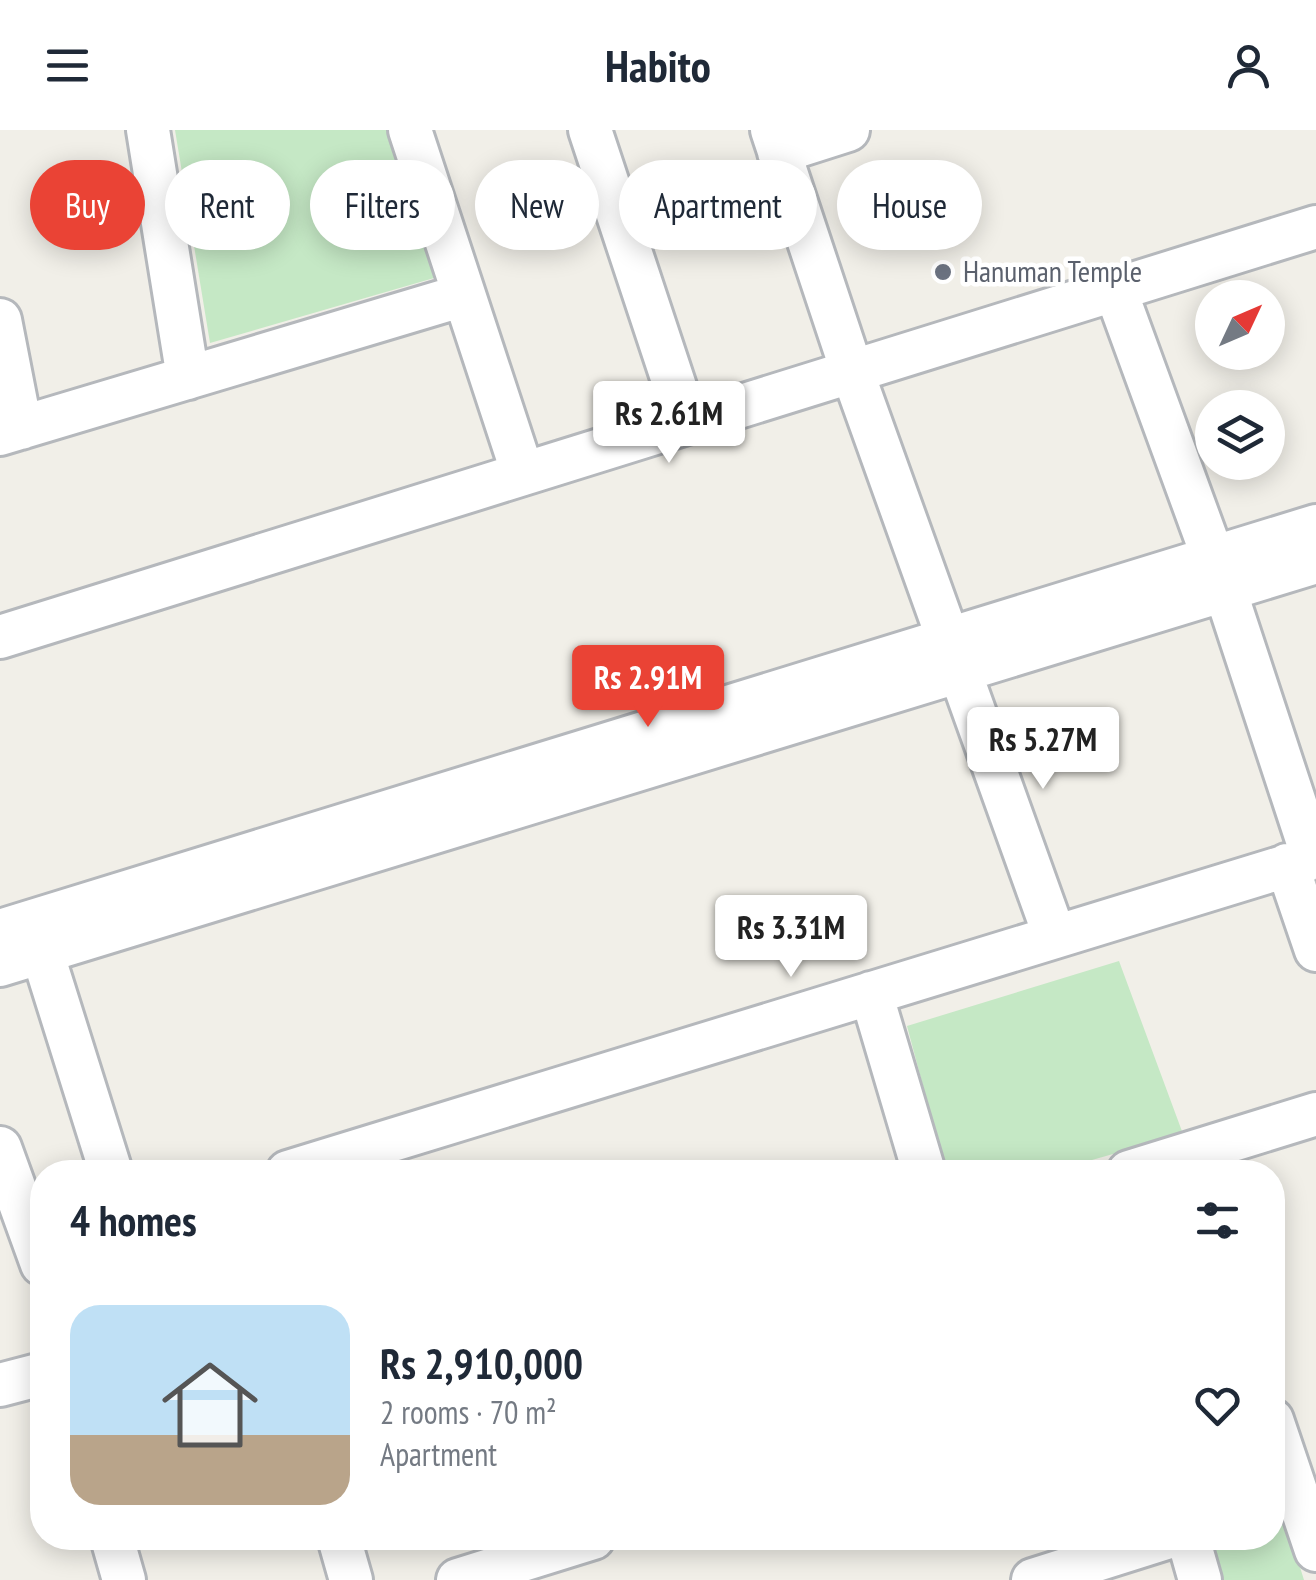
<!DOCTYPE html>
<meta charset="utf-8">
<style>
body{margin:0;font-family:"PT Sans Narrow",sans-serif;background:#f2f2f3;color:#1f2937;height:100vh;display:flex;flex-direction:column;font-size:38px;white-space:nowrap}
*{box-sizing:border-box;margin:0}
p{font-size:32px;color:#747a83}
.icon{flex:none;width:55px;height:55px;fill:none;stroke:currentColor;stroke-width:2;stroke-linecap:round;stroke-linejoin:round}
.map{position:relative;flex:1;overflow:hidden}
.details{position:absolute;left:30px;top:1030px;width:1255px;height:390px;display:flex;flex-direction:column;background:#fff;border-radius:40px;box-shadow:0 5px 25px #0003}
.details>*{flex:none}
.top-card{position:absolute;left:30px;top:30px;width:1258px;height:90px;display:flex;gap:20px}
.needle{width:65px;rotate:46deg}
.tools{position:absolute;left:1195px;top:150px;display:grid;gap:20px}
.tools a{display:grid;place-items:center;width:90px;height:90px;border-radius:50%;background:#fff;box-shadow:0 5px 25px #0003;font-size:50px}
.price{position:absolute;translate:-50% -85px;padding:0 22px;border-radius:10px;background:#fff;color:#222;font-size:32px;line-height:65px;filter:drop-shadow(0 2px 5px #0008)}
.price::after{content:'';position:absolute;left:50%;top:60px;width:30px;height:22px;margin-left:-15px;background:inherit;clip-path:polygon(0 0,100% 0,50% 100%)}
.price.current{background:#ea4335;color:#fff}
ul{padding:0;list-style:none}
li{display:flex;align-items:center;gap:30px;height:250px;padding:0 40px}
li span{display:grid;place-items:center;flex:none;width:280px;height:200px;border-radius:30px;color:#555}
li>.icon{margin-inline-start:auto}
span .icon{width:120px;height:120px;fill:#fffc;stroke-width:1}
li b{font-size:42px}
h2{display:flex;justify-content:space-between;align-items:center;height:120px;padding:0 40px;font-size:42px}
.tag{padding:0 35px;border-radius:45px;background:#fff;box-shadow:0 5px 25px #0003;font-size:35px;line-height:90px}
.tag.current{background:#ea4335;color:#fff}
header{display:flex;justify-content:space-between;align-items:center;height:130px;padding:0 40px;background:#fff;font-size:45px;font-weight:700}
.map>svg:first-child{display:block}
.green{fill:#c5e8c5}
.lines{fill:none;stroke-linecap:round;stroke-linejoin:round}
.minor-casing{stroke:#b5b8bc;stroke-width:48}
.minor{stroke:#fff;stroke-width:42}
.worship-dot{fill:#6b7280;stroke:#fff;stroke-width:4}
.labels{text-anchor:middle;stroke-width:9;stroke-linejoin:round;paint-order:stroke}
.worship-label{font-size:30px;fill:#5b616d;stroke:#fff;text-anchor:start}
</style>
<header><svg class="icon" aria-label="menu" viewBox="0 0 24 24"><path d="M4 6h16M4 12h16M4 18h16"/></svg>Habito<svg class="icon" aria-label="person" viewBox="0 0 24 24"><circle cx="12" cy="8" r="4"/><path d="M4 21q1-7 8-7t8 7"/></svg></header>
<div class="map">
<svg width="1316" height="1450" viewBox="0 0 1316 1450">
<rect width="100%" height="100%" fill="#f1efe8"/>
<path class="green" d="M175 0H391L441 146 210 213Z
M1119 831 1183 1004 1050 1042H946L907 896Z
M1273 1351 1304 1450H1216L1202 1408H1272Z"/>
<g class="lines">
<defs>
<path id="minor" d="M148 0 188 248
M410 0 523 344
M590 0 687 293
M772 0 852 241 1055 807
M779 22 848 0
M1115 159 1225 460 1313 728
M0 190 21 298
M0 304 464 165
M0 507 1316 97
M1287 735 1316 820
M0 801 1316 396
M42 822 111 1042
M0 835 1316 432
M871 863 924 1042
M0 1018 42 1134
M288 1042 1316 727
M1129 1042 1316 984
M0 1255 42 1244
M1272 1290 1316 1420
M112 1408 124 1450
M339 1408 351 1450
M1188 1408 1200 1450
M458 1450 593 1408
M1033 1450 1166 1408"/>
</defs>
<use href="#minor" class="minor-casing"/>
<use href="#minor" class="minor"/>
</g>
<circle class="worship-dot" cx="943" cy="142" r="10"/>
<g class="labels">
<g class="worship-label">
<text x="963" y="152">Hanuman Temple</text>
</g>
</g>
</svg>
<div class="tools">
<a><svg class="needle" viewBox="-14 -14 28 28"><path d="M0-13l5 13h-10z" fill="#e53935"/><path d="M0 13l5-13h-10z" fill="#747a83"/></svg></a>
<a><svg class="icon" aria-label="layers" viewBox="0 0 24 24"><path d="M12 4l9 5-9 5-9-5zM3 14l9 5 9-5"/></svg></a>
</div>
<b class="price" style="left:669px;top:336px">Rs 2.61M</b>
<b class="price current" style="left:648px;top:600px">Rs 2.91M</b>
<b class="price" style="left:1043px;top:662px">Rs 5.27M</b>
<b class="price" style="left:791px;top:850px">Rs 3.31M</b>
<div class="top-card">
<a class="tag current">Buy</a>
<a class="tag">Rent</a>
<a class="tag">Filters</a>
<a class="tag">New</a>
<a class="tag">Apartment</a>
<a class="tag">House</a>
</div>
<section class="details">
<h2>4 homes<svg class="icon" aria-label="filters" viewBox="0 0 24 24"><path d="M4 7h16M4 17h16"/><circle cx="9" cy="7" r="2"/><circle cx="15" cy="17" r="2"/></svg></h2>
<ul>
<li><span style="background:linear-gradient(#bfe0f5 65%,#b9a48a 0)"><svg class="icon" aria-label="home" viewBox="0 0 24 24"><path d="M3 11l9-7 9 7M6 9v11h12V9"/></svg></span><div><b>Rs 2,910,000</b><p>2 rooms · 70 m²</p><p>Apartment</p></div><svg class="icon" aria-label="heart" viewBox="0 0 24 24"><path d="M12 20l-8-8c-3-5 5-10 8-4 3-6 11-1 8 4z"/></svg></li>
</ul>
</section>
</div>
